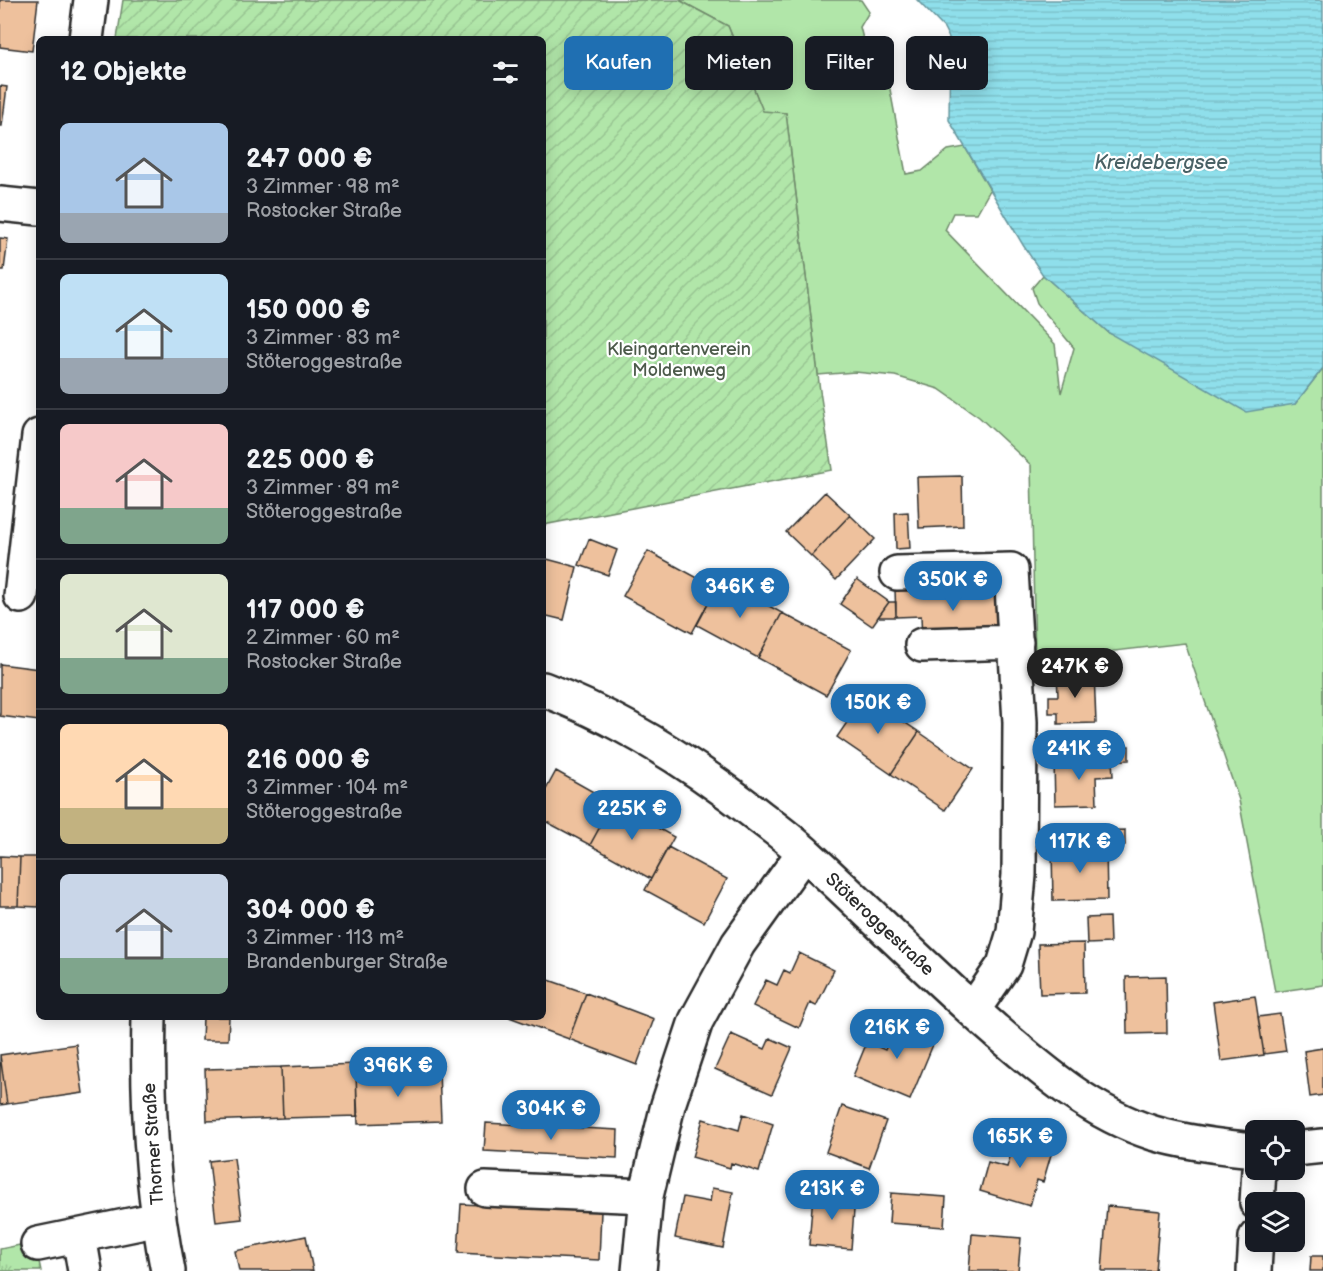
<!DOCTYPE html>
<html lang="de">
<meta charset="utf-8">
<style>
body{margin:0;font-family:"Balsamiq Sans",sans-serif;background:#242831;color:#f1f3f6;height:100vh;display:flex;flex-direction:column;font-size:22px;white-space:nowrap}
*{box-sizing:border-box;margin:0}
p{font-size:20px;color:#9ea1a6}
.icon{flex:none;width:33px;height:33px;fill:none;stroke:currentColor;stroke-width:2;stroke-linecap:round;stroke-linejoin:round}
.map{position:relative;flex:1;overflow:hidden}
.panel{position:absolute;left:36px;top:36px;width:510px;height:984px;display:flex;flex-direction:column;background:#171b24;border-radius:9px;box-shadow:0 3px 15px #0003}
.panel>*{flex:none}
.guide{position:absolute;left:564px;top:36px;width:570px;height:54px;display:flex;gap:12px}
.fabs{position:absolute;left:1245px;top:1120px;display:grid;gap:12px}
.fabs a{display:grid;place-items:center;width:60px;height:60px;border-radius:9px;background:#171b24;box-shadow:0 3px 15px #0003;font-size:30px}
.price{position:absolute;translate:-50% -51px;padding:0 14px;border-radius:21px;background:#1f6fb2;color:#fff;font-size:20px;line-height:39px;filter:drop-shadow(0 2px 3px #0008)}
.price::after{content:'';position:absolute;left:50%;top:36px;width:18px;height:14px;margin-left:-9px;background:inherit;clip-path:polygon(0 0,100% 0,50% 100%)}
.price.active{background:#222;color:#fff}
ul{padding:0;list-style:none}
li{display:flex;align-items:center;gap:18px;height:150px;padding:0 24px}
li+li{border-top:2px solid #363941}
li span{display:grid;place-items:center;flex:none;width:168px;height:120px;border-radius:9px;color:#555}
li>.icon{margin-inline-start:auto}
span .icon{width:72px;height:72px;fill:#fffc;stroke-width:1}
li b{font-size:26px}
h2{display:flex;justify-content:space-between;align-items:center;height:72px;padding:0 24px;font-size:26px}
.tag{padding:0 21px;border-radius:9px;background:#171b24;box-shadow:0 3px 15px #0003;font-size:21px;line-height:54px}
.tag.active{background:#1f6fb2;color:#fff}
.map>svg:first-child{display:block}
.grass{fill:#b1e6a9;stroke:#6e886a;stroke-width:1.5}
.park{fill:url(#park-tufts);stroke:#6e886a;stroke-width:1.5}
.garden{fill:url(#garden-furrows);stroke:#6e886a;stroke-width:1.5}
.water{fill:url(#water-rules);stroke:#67979e;stroke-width:1.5}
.building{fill:#eec19d;stroke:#2b2b2b;stroke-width:1.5}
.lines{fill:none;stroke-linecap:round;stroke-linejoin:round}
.minor-casing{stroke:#2b2b2b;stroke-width:38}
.minor{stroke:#fff;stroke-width:33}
.labels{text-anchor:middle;stroke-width:4.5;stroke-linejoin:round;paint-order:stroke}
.park-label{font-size:18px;fill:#4c5a4a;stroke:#fff}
.street-label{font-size:18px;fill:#2b2b2b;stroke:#fff}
.water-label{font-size:20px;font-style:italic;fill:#496165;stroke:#fff}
</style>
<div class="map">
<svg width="1323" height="1271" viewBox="0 0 1323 1271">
<defs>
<pattern id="park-tufts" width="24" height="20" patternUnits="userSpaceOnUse" patternTransform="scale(1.5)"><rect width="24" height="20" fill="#b1e6a9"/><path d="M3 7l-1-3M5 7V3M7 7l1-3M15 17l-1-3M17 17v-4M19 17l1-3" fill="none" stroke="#98c592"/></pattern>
<pattern id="garden-furrows" width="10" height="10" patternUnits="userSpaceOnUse" patternTransform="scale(1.5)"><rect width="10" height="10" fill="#b1e6a9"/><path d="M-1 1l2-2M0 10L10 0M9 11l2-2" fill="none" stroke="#98c592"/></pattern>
<pattern id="water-rules" width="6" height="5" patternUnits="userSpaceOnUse" patternTransform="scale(1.5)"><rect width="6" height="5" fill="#8fdfeb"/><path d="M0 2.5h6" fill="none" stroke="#7cc0ca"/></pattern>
</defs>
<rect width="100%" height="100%" fill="#fff"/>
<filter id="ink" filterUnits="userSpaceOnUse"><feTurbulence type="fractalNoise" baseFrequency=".0167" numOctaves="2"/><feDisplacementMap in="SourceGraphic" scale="12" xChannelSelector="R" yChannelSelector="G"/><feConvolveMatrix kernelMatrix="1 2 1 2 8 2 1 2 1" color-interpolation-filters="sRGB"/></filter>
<g filter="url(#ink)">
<path class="grass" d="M679 0H861L869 12 860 27 863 39 875 45 880 57 871 73 889 84 906 174 922 171 948 150 965 147 990 190 977 213H953L945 230 1055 344 1061 393 1074 348 1037 303 1032 288 1043 275 1109 333 1295 404 1323 368V985L1275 992 1239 800 1185 643 1035 660 1031 465 979 417 939 389 895 376 855 372 818 375 786 113 763 112 728 26Z"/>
<path class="park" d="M35 1242 41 1271H0V1249Z"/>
<path class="garden" d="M123 0H679L728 26 763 111 786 113 820 391 832 470 543 525V39H117Z"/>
<path class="water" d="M917 0H1323V368L1295 404 1246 412 1109 333 1043 275 1023 245 949 120 950 40 944 28Z"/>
<path class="building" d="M0 0H38L32 51 0 47Z
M0 86 7 87 2 126H0Z
M0 238 8 239 4 270H0Z
M962 476 963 526 919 528 917 477Z
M825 492 850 515 811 556 786 532Z
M908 512 910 548 896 549 895 513Z
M850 515 875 539 836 580 811 556Z
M589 539 617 550 608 575 579 565Z
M648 551 716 588 692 633 623 596Z
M543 558 577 567 564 620 543 615Z
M857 579 889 602 872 626 840 604Z
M721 580 782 613 758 658 697 625Z
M999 586 1001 637 922 640 921 616 896 617 895 590Z
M889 602H896V617H878Z
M782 613 851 650 826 695 758 658Z
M0 664 39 669V721L0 716Z
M1094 672 1096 723 1058 724V713H1049V696H1058L1057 673Z
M865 696 919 732 891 774 837 737Z
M919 732 973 769 945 810 891 774Z
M1129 746V760L1093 761V747Z
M1112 760 1113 776 1096 777 1097 804 1055 805 1054 762Z
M556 771 613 803 590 845 543 820V795Z
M613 803 674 837 651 879 590 845Z
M1125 830V845L1096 846 1095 831Z
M668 847 727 879 704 922 645 890Z
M1106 847 1107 900 1053 901 1052 849Z
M0 856 20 857 18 906H0Z
M20 857H39V907L18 906Z
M1109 917 1110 943 1087 944 1086 918Z
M1084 943 1085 993 1040 994 1038 944Z
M799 953 834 970 816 1006 810 1003 799 1028 753 1006 766 980 777 985 784 970 790 973Z
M1166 976 1167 1033 1127 1034 1126 977Z
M543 978 586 993 569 1039 509 1017H543Z
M586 993 654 1019 637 1065 569 1039Z
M1255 996 1264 1055 1221 1061 1213 1002Z
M1280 1014 1286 1051 1264 1054 1258 1017Z
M203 1017H229L228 1040H202Z
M898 1018 937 1035 910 1100 853 1076 867 1042 885 1050Z
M731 1034 765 1049 770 1038 792 1048 772 1094 715 1069Z
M76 1044 83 1093 7 1104 0 1055Z
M1323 1048V1095L1310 1097 1304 1051Z
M0 1055 7 1104 0 1105Z
M356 1064 357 1116 283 1118 281 1067Z
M281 1067 283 1118 207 1121 205 1069Z
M439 1071 441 1121 358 1124 356 1074Z
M842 1106 886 1121 869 1168 826 1152Z
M743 1114 773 1124 759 1172 731 1163 730 1168 692 1157 703 1119 739 1130Z
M486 1123 618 1130 617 1158 484 1151Z
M1018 1129 1055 1141 1043 1182 1037 1180 1030 1206 980 1191 988 1162 1007 1167Z
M234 1158 242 1219 216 1222 209 1161Z
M712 1188 733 1192 723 1248 675 1238 683 1197 710 1202Z
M891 1193 946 1197 944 1227 889 1223Z
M813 1194 855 1197 851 1249 809 1245Z
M461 1204 601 1211 599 1260 458 1253Z
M1107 1206 1160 1211 1155 1271H1102Z
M972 1234 1021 1238 1018 1271H969Z
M306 1236 313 1271H239L235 1251Z
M1311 1256H1323V1271H1310Z"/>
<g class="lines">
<defs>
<path id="minor" d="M86 39 91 0
M0 204 39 208
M897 573 1011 570 1020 722 1019 875 1014 932 1004 965 973 1010
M21 596 39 436
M922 645 1016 642
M543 689C622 719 694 765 760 817 776 829 792 841 806 854 867 910 926 969 988 1024 1038 1067 1089 1113 1153 1133 1187 1143 1221 1147 1256 1150
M149 1017C147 1102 151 1187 168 1271
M1294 1149 1323 1146
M485 1189 646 1196
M1257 1203 1259 1170
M79 1236 85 1271
M38 1244 159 1219
M639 1271 646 1196 668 1105 696 1021 738 944 804 852
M1254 1271 1256 1237"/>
</defs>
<use href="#minor" class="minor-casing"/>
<use href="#minor" class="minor"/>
</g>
</g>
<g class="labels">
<g class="park-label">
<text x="679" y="355">Kleingartenverein<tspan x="679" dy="21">Moldenweg</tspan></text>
</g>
<g class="street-label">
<text transform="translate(880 924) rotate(43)" y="6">Stöteroggestraße</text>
<text transform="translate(153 1144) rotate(-94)" y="6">Thorner Straße</text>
</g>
<g class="water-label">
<text x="1161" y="169">Kreidebergsee</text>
</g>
</g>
</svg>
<div class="fabs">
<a><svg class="icon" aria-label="locate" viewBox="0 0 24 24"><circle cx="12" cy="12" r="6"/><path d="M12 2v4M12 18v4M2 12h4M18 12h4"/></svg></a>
<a><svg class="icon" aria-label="layers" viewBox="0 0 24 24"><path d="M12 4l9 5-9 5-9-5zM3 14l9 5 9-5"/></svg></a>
</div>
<b class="price" style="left:953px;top:612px">350K €</b>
<b class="price" style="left:740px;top:619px">346K €</b>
<b class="price active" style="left:1075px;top:699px">247K €</b>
<b class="price" style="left:878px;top:735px">150K €</b>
<b class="price" style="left:1079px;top:781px">241K €</b>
<b class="price" style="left:632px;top:841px">225K €</b>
<b class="price" style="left:1080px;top:874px">117K €</b>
<b class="price" style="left:897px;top:1060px">216K €</b>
<b class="price" style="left:398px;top:1098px">396K €</b>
<b class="price" style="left:551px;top:1141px">304K €</b>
<b class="price" style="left:1020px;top:1169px">165K €</b>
<b class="price" style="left:832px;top:1221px">213K €</b>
<div class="guide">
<a class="tag active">Kaufen</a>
<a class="tag">Mieten</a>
<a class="tag">Filter</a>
<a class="tag">Neu</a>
</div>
<section class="panel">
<h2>12 Objekte<svg class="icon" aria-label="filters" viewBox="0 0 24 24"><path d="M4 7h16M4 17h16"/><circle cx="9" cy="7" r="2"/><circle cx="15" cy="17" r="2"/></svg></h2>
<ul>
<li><span style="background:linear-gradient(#a9c7e8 75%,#9aa5b1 0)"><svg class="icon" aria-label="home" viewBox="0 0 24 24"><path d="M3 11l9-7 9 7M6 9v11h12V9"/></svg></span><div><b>247 000 €</b><p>3 Zimmer · 98 m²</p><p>Rostocker Straße</p></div></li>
<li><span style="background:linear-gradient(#bfe0f5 70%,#9aa5b1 0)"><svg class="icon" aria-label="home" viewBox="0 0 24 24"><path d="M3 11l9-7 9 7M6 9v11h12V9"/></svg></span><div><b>150 000 €</b><p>3 Zimmer · 83 m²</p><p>Stöteroggestraße</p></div></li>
<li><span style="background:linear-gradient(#f6c9c9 70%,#7fa58c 0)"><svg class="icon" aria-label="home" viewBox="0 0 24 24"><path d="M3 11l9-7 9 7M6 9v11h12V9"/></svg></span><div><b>225 000 €</b><p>3 Zimmer · 89 m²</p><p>Stöteroggestraße</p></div></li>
<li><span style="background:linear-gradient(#dfe7d0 70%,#7fa58c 0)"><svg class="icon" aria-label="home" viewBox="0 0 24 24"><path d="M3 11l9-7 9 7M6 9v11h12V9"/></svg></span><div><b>117 000 €</b><p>2 Zimmer · 60 m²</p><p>Rostocker Straße</p></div></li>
<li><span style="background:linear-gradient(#ffd9b3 70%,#c2b280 0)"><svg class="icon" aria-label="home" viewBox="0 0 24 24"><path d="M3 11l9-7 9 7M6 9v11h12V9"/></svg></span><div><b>216 000 €</b><p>3 Zimmer · 104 m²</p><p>Stöteroggestraße</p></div></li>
<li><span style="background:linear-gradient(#c9d6e8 70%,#7fa58c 0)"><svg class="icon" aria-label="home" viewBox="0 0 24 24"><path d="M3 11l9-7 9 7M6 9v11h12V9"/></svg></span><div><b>304 000 €</b><p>3 Zimmer · 113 m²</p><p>Brandenburger Straße</p></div></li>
</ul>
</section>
</div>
